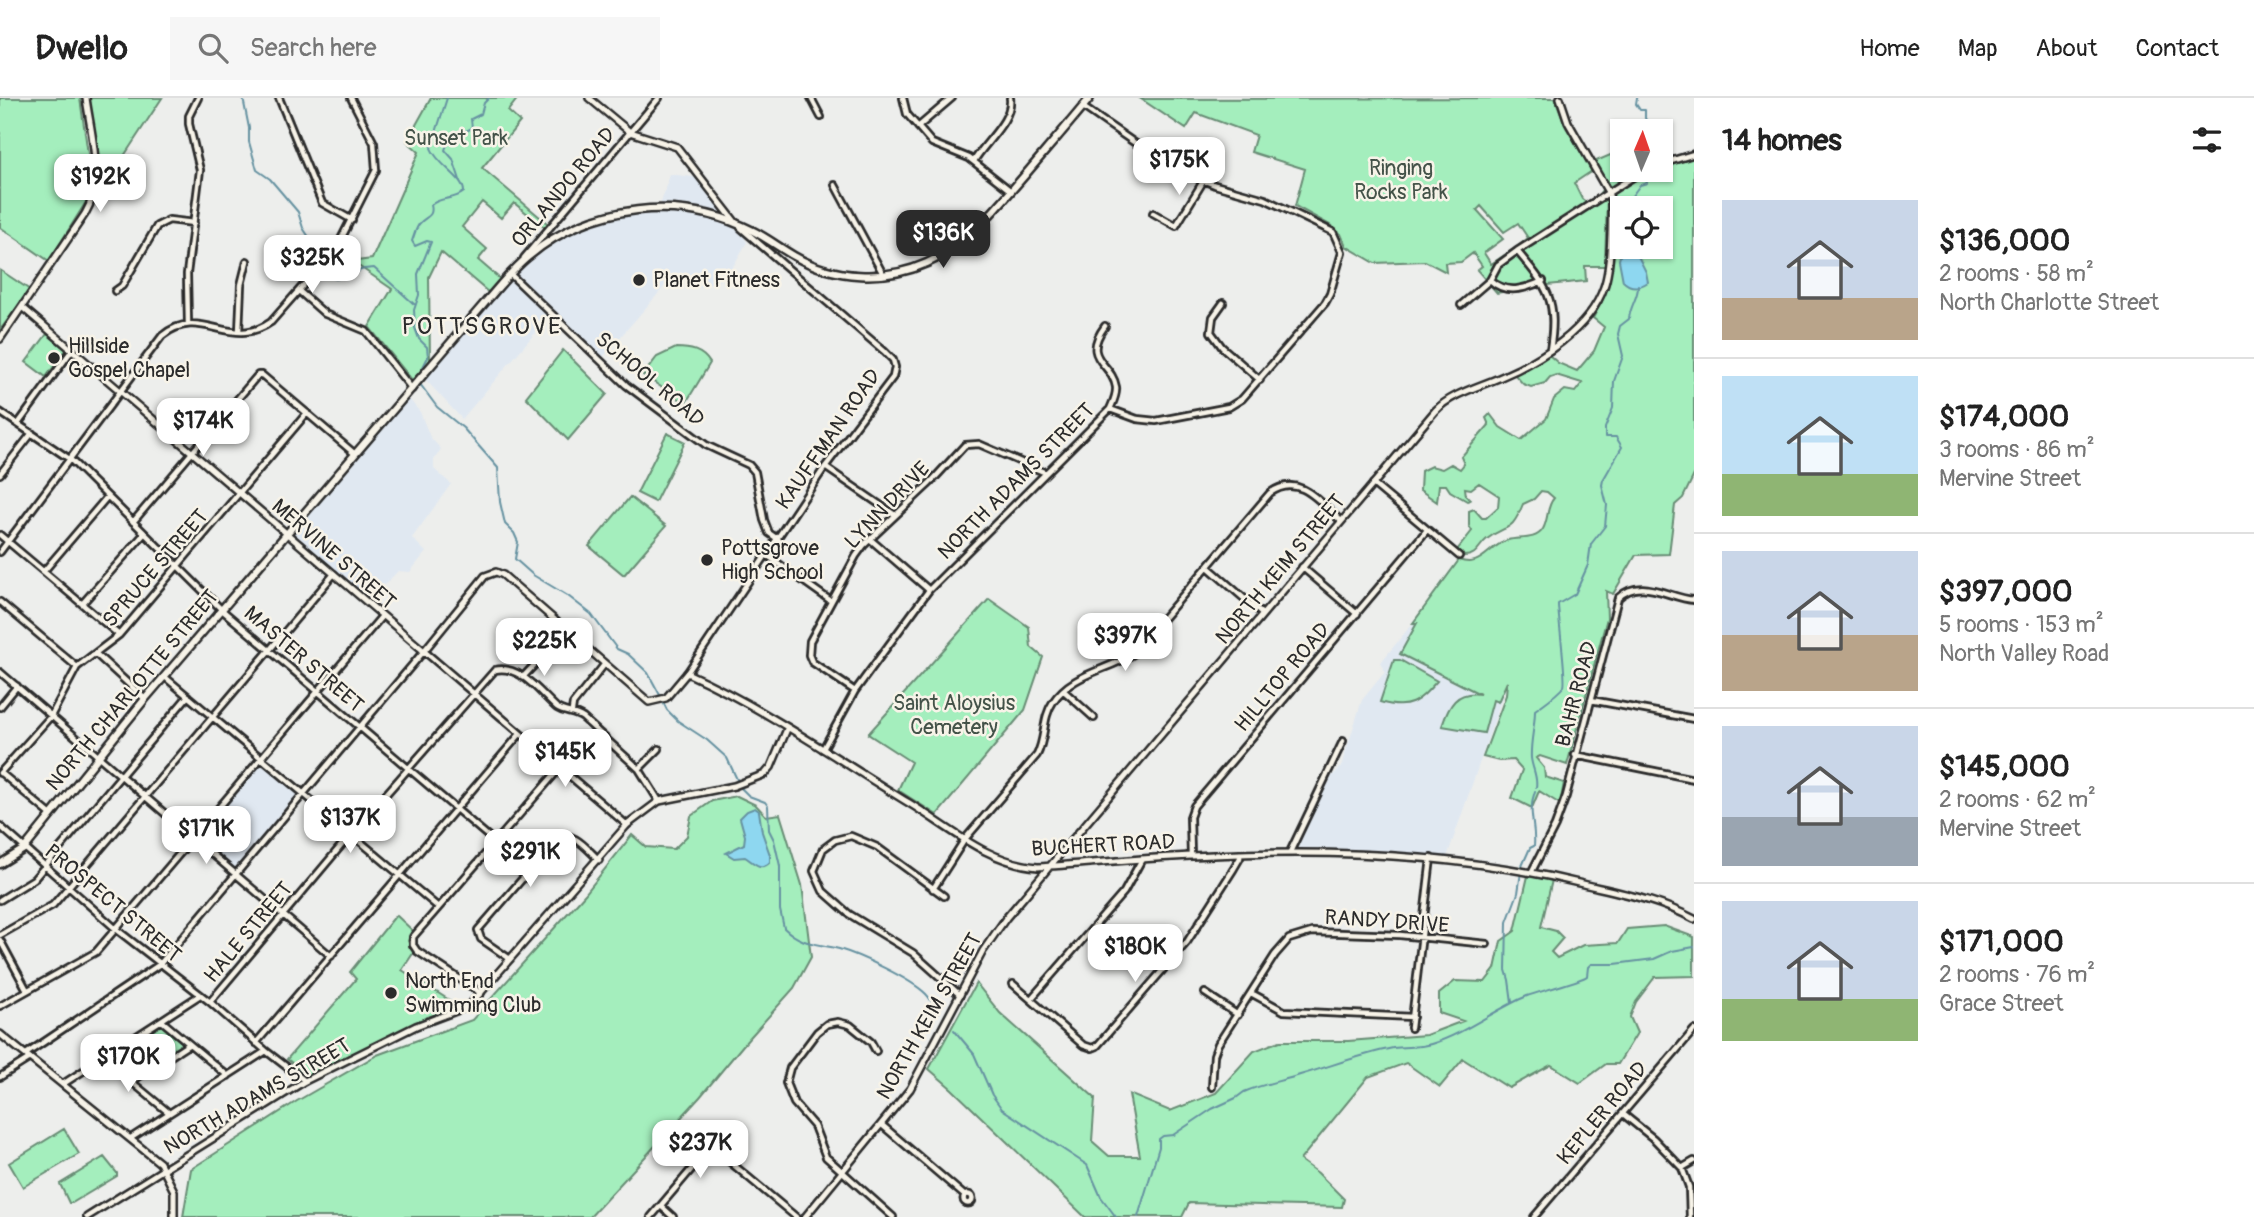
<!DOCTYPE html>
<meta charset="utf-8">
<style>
body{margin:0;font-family:Pangolin,sans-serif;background:#f6f6f6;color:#222;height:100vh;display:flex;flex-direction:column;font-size:26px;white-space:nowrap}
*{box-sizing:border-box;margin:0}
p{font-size:23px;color:#767676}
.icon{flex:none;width:38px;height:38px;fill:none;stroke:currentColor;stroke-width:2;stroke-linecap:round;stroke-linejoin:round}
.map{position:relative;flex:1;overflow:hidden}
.drawer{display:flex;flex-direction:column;background:#fff;width:560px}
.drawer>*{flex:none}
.needle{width:46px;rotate:2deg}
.buttons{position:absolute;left:1610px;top:21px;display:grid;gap:14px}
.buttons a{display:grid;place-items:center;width:63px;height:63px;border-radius:0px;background:#fff;box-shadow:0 2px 5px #0004;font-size:35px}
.price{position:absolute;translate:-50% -60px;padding:0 16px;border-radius:14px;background:#fff;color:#222;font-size:23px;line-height:46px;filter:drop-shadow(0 2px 4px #0008)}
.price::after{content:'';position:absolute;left:50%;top:42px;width:21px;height:16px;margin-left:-10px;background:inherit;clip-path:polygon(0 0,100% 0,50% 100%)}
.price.active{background:#2b2b2b;color:#fff}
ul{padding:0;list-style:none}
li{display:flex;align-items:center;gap:21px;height:175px;padding:0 28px}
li+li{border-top:2px solid #e0e0e0}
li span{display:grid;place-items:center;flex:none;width:196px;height:140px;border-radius:0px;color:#555}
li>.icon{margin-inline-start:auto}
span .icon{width:84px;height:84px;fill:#fffc;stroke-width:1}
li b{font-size:30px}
h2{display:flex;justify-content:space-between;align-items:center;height:84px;padding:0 28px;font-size:30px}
header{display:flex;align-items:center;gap:42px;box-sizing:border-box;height:98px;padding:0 35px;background:#fff;border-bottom:2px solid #e0e0e0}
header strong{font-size:33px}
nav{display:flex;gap:38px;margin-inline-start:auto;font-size:24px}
.search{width:490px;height:63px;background:#f6f6f6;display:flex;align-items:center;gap:18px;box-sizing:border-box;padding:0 24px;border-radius:0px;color:#767676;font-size:26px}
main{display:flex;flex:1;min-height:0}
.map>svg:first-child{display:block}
.built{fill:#e0e8f1}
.green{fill:#a4eebd;stroke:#688c74;stroke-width:2;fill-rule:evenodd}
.water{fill:#8ed7f0;stroke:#6692a1;stroke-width:2}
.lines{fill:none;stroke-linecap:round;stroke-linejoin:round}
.stream{stroke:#6692a1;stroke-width:2}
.minor-casing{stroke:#2b2b2b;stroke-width:10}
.tertiary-casing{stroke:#2b2b2b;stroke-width:10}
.secondary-casing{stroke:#2b2b2b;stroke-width:11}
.minor{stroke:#f7f3e8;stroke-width:4.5}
.tertiary{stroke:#f7f3e8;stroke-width:5}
.secondary{stroke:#f7f3e8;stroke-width:6}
.poi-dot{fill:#2b2b2b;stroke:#f7f3e8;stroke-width:2.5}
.labels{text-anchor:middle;stroke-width:5;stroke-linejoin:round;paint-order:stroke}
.park-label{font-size:21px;fill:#435248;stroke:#f7f3e8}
.street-label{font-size:21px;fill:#2b2b2b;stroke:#f7f3e8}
.poi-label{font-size:21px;fill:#2b2b2b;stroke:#f7f3e8;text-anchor:start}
.quarter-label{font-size:24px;letter-spacing:2px;fill:#2b2b2b;stroke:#f7f3e8}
</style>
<header>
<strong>Dwello</strong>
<div class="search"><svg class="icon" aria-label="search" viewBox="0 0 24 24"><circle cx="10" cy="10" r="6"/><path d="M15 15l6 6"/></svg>Search here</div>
<nav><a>Home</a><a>Map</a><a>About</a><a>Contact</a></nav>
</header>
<main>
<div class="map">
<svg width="1694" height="1119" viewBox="0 0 1694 1119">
<rect width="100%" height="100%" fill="#edeeec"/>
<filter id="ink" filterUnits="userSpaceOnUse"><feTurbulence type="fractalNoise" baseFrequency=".0143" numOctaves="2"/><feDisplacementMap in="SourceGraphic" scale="14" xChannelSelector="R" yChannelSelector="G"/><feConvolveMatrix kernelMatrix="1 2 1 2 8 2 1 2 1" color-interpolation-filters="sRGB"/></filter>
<g filter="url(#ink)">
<path class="built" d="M670 76 700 80 747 144 727 179 697 190 677 174 602 260 551 216 462 321 425 281 518 173 535 157 570 134 596 125 634 116 658 114Z
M409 301 420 314 430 339 441 351 434 362V371L451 386 412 440 426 454 410 474 398 473 370 502 287 437Z
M1413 525 1513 568 1447 759 1294 751 1332 678 1341 669 1362 602 1385 574 1381 564Z
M261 663 300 695 235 771 197 739Z"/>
<path class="green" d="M0 0H80L91 77V96L49 163 0 129Z
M89 0H162L101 93Z
M431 0H518L508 13 520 24 482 70 548 126 544 129 514 105 501 120 482 104 462 129 487 151 478 162 500 181 489 195 441 154 429 179 430 264 412 282 369 229 392 191 360 169 320 176 340 152 357 163 372 161 419 54 407 43Z
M1555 0 1566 29 1592 73 1574 85 1582 101 1590 107 1603 91 1607 101 1605 168H1585L1586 183 1548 187 1517 149 1528 140 1518 125 1504 134 1481 108 1477 112 1503 141 1484 155 1491 166 1512 152 1541 187 1497 195 1477 172 1482 168 1473 155 1461 164 1445 165 1446 174 1425 163 1375 165 1346 148 1341 136 1330 127 1295 108 1305 71 1251 54 1256 37 1196 15 1186 31 1141 1Z
M1661 35 1671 66 1694 59V377L1683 400 1675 407 1669 456 1636 457 1613 496 1606 493 1607 520 1567 667 1540 658 1536 660 1544 670 1545 679 1564 685 1560 706 1539 693 1532 710 1512 700 1522 672 1513 662 1499 663 1483 659 1506 597 1507 584 1498 604 1493 602 1484 635 1442 628C1449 607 1456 593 1480 596L1400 556 1417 525H1413L1459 462C1481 471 1488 448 1508 442 1519 439 1536 443 1543 431 1549 420 1546 409 1554 400L1547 394 1541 393 1534 401 1523 406C1511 436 1508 425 1487 441 1478 448 1478 458 1464 458L1457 452 1472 433 1469 428V413L1474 411 1482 420H1486L1498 409 1499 398 1479 385 1471 391 1465 390 1466 398 1470 402 1467 403 1450 393 1446 387H1439L1437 404 1420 392 1421 373 1431 368 1442 371 1451 366 1460 371 1464 366 1461 359 1489 327 1486 320 1490 316 1500 329 1521 342 1546 321 1554 301 1565 292 1575 294 1582 285 1556 277 1550 279 1545 285 1531 289 1523 286 1515 277 1549 257 1558 265 1577 273 1594 253 1604 229 1593 220 1602 203 1610 179 1614 109 1607 86 1594 64 1622 52V72H1661ZM1622 110H1661V149H1622Z
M0 172 30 192 0 232Z
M47 236 66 252 46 279 26 264Z
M676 250C690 250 702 252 710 265L687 303 684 304 643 277 657 259Z
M563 252 607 296 568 342 526 299Z
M667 335 685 344 655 404 637 395Z
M630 399 666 428 624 477 589 448Z
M989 501 1029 529 1031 549 1043 559 1025 612 937 717 898 692 911 664 868 636Z
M1394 562H1400L1437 583C1418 604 1409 613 1380 604Z
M737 698 756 707 766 718 780 716 802 787 811 859 794 890 744 946 700 999 590 1119H183L191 1071 297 1003 377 957 472 922 585 796 632 737 646 749 674 751 687 738 691 718 712 703Z
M1528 778 1552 782 1541 829 1556 833 1563 840 1551 854 1557 860 1583 847 1618 845 1627 831 1664 828 1694 839V878L1655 879 1636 904 1630 919 1637 935 1618 966H1606L1580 985 1551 967 1509 990 1463 961 1440 989 1406 965 1368 979 1300 1062 1318 1075 1344 1101 1342 1109 1189 1105 1182 1119H1085L952 991 929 971 976 885 1000 915 1095 1000 1092 1043 1109 1058H1140L1129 996 1170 1013 1216 995 1254 953 1280 943H1348L1426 937 1463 923 1439 915V896L1455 883 1485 884 1495 871 1501 843 1515 833Z
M396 817 412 832 408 843 414 854 402 872 460 909 431 919 307 977 287 961 356 881 350 874Z
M159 927H163L184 946 157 964 141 938Z
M64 1031 79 1056 23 1089 9 1065Z
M104 1059 117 1075V1078L72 1105H69L60 1086Z"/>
<path class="water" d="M1622 149 1636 154 1646 174 1648 184C1639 190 1631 191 1623 183L1619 162Z
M755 710 759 713 762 734 770 757V764C761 774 753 764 745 759L734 760 726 755 744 746 745 738 740 720 747 713Z"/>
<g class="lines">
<path class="stream" d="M243 0 249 30V44L257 72 270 81 298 114 303 130 309 139 308 151 315 170
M1637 0 1636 6 1640 12H1645V20L1651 33
M460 82 453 61 445 52C450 36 459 37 472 30L471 21 481 16 484 5 489 0
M1623 110 1640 87 1647 85 1646 73
M319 174 336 181 364 171 374 170 414 206
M417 281 428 259 427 249 419 241 415 230 414 212 419 197 418 176 431 144 427 143 415 148 412 143C414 138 416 129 420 125 426 118 434 119 431 107 441 98 453 103 464 94 464 79 438 68 431 50L447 0
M420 286 437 309 463 330 498 370 500 404 505 426 514 435 518 444 515 461 533 477 568 498 591 516 617 551 628 556 648 575 661 599
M663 604 667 612 678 623 707 642 727 660 741 690 749 698 765 704 768 708 769 732 774 742 780 768V812L784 830C802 847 816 845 839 851 860 857 911 881 926 896 931 901 935 909 938 915
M1536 689C1538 679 1532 670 1531 660 1530 643 1535 629 1535 612 1543 606 1557 597 1564 588 1567 583 1558 518 1558 506L1575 496 1588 467 1591 446 1605 428 1607 407 1602 387 1603 382 1622 349 1616 339H1605V330L1613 310 1614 283 1623 258 1618 236 1620 228 1629 221C1630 207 1639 199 1638 187
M1522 768 1530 750 1534 748C1536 726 1527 715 1535 693
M1512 904 1509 882 1506 872 1507 824 1518 795 1521 774
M954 932 974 956 992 997 1002 1011 1087 1067 1101 1099 1116 1119
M1138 1119 1159 1049V1041L1163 1038 1173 1037 1212 1011 1236 1000 1244 994C1262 986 1282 983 1300 977 1331 968 1362 956 1393 950 1406 948 1418 950 1431 946 1466 935 1494 912 1527 898 1538 894 1583 882 1587 878L1588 869 1591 866H1615L1654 861 1672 853 1694 849"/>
<defs>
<path id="minor" d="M279 0 322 105 352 122
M811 0 821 19
M903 0 907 16 932 45 969 60 1011 93
M918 29 952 0
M974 63C985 44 1013 22 1010 0
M1661 66 1694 56
M835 87 883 176
M1153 115 1176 128 1204 82
M1517 153C1548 190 1558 202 1550 252
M524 160 659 0
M510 176 626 287 706 347 749 367 755 374 764 422 769 435 779 442
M1490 182 1498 167 1517 153 1644 72
M115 193 122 188 157 128 169 122 194 125
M299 193 325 216 366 233 412 291
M1223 205 1213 219 1211 234 1222 249 1260 282
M1461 207 1490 182C1506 197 1525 191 1543 183
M188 225 187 176 200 72 189 26V18L198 0
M1105 228C1080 262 1112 264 1116 289 1117 297 1113 304 1110 311
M239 234 241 187 247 163
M0 314 71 362 222 512 529 773
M18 326 72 252
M825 369 895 417
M0 376 32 335
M1373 386 1459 458
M133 424 258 277H262L355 356
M0 437 119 537
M871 442 929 492
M0 454 162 238C201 206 230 253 271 224L337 149 376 72 374 45 351 0
M768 458 831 503
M1208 469 1262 516
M1302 469 1357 516
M44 473 107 399
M0 504 77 569
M82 506 144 436
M96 556 145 601
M0 574 331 858
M687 575 825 369 893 279 895 269 893 262 884 253 741 130
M165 579 438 809
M523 579 539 562 548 559
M855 593 812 564 809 557 810 543 856 458 864 447 930 385 965 347 979 346 1046 375
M1064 593 1094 620
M1591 602 1694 621
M0 609 17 588
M572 613 573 606 604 567
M823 651 855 593 929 492 1110 311 1137 321 1156 323 1229 309 1242 301 1325 205 1330 196 1342 154 1333 134 1265 101 1215 87 1168 68 1083 9
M1575 657 1694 681
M639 671 659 651
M0 675 51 618 77 569 119 537 307 315
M1 675 50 716
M0 728 116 831 210 904 266 953 305 983
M1290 754 1343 643
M1191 758 1190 719 1194 708 1427 432
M1532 773 1555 728 1566 698 1618 500C1641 478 1668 500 1694 502
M933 791 965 741 1037 657C1046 640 1042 620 1053 604 1072 575 1107 573 1133 556L1270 395C1299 374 1320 404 1341 423
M944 798 877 749 851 738 835 742 823 751 814 773 823 793 849 816 913 855 960 897
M0 802 34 781 188 598
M0 837 53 807 334 476
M0 842 27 892
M510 861 481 841 478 832 556 742C572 730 587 751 599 762
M1013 886 1083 947 1092 950 1097 948 1187 844 1233 772 1240 760V756
M481 895 417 853 413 847V839L560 670
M1205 895 1238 917
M1251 895 1284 913 1413 919
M1031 901 1124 794 1142 761
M210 904 351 736 495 572C520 566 540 595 557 610 565 615 574 614 583 620L639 671 659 703
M0 908 96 854 382 518
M162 923 228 978
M1411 930 1431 760
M256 945 520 636
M876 953 871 944 850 927 838 924 827 926 817 934 790 970 786 985 794 1005 814 1028 826 1059 893 1119
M26 956 160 866 424 553 627 727
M103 960 168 1014
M0 979 30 960
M132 983 188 947
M63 986 200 897
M1212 989 1214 957 1218 946 1275 857 1289 841 1312 834 1400 837 1487 846
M1623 1016 1654 1041 1682 1070 1694 1063
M882 1027 965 1098
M131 1040 266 953
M712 1049 796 1119
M1682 1070 1689 1089 1690 1119
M963.5 1101a4.5 4.5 0 1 1 9 0a4.5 4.5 0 1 1-9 0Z
M661 1108 673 1119
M651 1119 729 1027
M1534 1119 1694 932"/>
<path id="tertiary" d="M589 0 630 34 677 49 736 125
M22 209 424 553 485 478 496 474 503 477 649 604 666 600 687 575C764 610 837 661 909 705 950 730 988 765 1038 769 1096 765 1154 759 1213 757 1337 751 1462 756 1583 786 1621 795 1659 802 1694 821
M0 241 85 116C105 82 91 37 86 0
M0 936 160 1065 174 1093V1119
M87 1119 305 983 416 928 469 908 627 727 659 703 734 688 765 676 771 669 787 631
M805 1119 910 991 983 853 1006 820 1435 313C1452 295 1479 289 1501 279 1539 263 1590 231 1604 189 1611 170 1612 125 1611 104L1608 94 1568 24 1560 0"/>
<path id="secondary" d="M0 766 24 751 145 601 489 200C501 186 514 170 529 158 591 106 681 96 753 133 767 140 780 150 794 158 834 181 885 184 927 165 969 146 996 110 1025 77 1047 51 1069 26 1090 0"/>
</defs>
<use href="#minor" class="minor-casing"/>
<use href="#tertiary" class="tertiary-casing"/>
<use href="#secondary" class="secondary-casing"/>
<use href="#minor" class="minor"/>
<use href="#tertiary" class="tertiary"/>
<use href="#secondary" class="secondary"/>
</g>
</g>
<g class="poi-dot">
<circle cx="639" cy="182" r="7"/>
<circle cx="54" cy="260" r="7"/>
<circle cx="707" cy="462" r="7"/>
<circle cx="391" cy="895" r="7"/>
</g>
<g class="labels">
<g class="park-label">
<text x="456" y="47">Sunset Park</text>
<text x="1401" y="77">Ringing<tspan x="1401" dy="24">Rocks Park</tspan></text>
<text x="954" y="612">Saint Aloysius<tspan x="954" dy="24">Cemetery</tspan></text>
</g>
<g class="street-label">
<text transform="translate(563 89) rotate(-50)" y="7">ORLANDO ROAD</text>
<text transform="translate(650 281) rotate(40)" y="7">SCHOOL ROAD</text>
<text transform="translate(828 341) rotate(-55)" y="7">KAUFFMAN ROAD</text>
<text transform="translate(1016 383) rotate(-45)" y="7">NORTH ADAMS STREET</text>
<text transform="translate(887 407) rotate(-46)" y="7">LYNN DRIVE</text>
<text transform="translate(334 456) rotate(41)" y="7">MERVINE STREET</text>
<text transform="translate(155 470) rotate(-49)" y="7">SPRUCE STREET</text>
<text transform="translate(1280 471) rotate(-50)" y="7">NORTH KEIM STREET</text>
<text transform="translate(304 561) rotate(41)" y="7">MASTER STREET</text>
<text transform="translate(1282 579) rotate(-50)" y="7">HILLTOP ROAD</text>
<text transform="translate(132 592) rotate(-50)" y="7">NORTH CHARLOTTE STREET</text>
<text transform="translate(1576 596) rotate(-75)" y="7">BAHR ROAD</text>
<text transform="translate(1103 747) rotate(-3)" y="7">BUCHERT ROAD</text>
<text transform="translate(113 805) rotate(40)" y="7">PROSPECT STREET</text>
<text transform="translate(1387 823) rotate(4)" y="7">RANDY DRIVE</text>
<text transform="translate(248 834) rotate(-50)" y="7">HALE STREET</text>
<text transform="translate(929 918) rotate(-60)" y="7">NORTH KEIM STREET</text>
<text transform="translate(257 998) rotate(-30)" y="7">NORTH ADAMS STREET</text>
<text transform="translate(1602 1015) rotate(-50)" y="7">KEPLER ROAD</text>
</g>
<g class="poi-label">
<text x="653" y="189">Planet Fitness</text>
<text x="68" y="255">Hillside<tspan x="68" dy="24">Gospel Chapel</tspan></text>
<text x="721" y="457">Pottsgrove<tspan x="721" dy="24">High School</tspan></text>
<text x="405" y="890">North End<tspan x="405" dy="24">Swimming Club</tspan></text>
</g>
<g class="quarter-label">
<text x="482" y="236">POTTSGROVE</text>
</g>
</g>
</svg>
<div class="buttons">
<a><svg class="needle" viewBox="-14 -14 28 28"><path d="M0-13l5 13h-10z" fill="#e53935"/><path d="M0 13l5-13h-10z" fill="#767676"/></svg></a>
<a><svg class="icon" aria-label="locate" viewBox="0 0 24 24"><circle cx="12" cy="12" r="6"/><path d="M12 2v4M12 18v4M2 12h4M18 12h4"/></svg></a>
</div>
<b class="price" style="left:1179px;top:99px">$175K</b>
<b class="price" style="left:100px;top:116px">$192K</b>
<b class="price active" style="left:943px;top:172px">$136K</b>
<b class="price" style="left:312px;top:197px">$325K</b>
<b class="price" style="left:203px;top:360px">$174K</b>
<b class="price" style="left:1125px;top:575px">$397K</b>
<b class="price" style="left:544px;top:580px">$225K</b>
<b class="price" style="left:565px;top:691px">$145K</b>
<b class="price" style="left:350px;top:757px">$137K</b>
<b class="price" style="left:206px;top:768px">$171K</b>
<b class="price" style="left:530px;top:791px">$291K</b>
<b class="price" style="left:1135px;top:886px">$180K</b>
<b class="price" style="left:128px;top:996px">$170K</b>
<b class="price" style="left:700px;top:1082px">$237K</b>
</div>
<section class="drawer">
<h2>14 homes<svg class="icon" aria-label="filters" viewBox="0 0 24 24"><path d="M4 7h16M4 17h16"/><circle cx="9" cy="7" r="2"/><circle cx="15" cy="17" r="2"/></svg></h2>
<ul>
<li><span style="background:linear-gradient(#c9d6e8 70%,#b9a48a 0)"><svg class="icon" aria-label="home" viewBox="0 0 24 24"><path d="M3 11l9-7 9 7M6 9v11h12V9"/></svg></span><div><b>$136,000</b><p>2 rooms · 58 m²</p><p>North Charlotte Street</p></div></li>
<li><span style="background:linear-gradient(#bfe0f5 70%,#8fb573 0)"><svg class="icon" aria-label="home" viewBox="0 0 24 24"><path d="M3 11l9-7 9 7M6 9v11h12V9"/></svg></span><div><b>$174,000</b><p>3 rooms · 86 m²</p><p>Mervine Street</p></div></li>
<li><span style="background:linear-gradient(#c9d6e8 60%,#b9a48a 0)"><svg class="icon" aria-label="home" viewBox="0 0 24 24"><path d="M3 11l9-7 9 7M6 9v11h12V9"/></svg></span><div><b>$397,000</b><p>5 rooms · 153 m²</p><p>North Valley Road</p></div></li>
<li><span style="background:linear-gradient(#c9d6e8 65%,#9aa5b1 0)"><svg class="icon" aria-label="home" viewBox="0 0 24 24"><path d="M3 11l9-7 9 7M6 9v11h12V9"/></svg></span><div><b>$145,000</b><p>2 rooms · 62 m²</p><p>Mervine Street</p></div></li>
<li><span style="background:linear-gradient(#c9d6e8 70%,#8fb573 0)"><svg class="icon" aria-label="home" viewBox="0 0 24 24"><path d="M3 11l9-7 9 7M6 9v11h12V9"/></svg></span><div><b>$171,000</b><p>2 rooms · 76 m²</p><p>Grace Street</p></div></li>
</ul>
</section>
</main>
